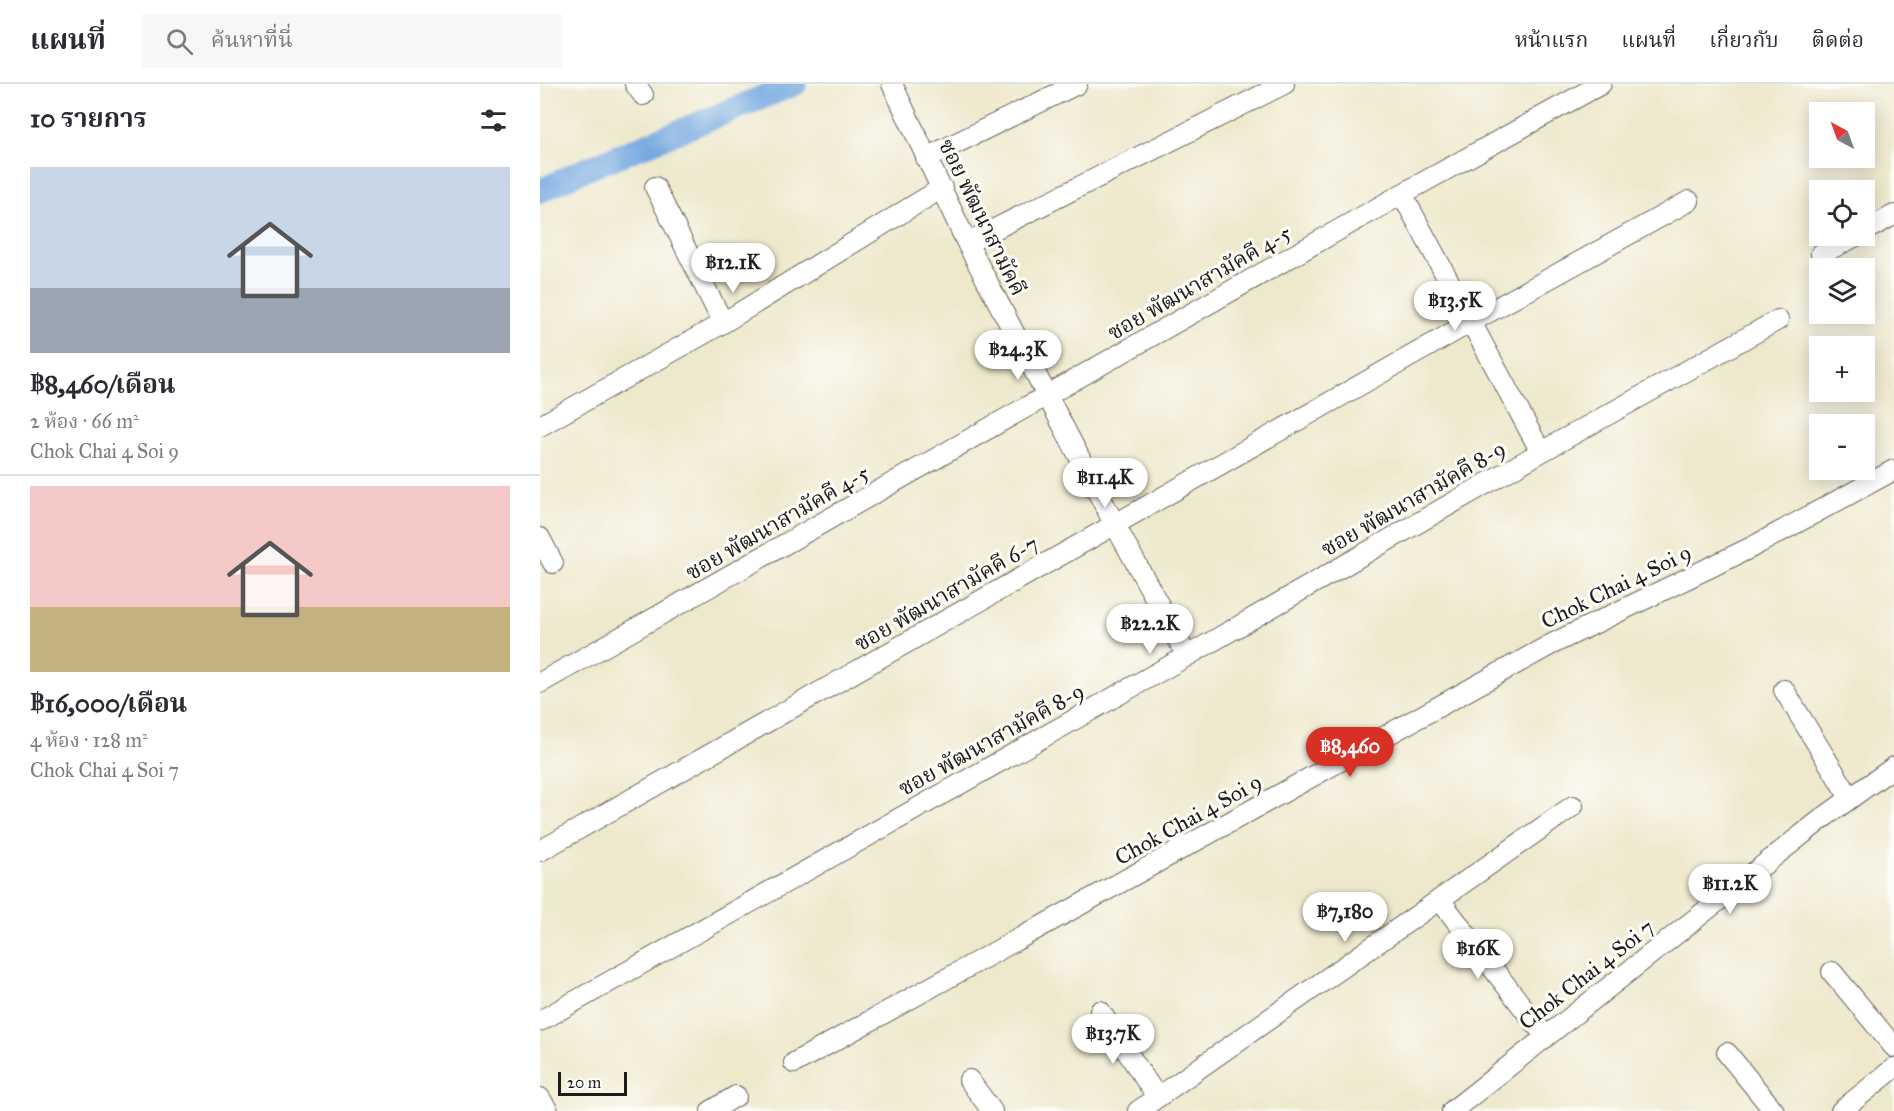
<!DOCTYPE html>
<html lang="th">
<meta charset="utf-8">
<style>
body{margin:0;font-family:"IM FELL Great Primer","Noto Serif Thai",serif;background:#f7f7f7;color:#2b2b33;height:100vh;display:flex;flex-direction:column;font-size:22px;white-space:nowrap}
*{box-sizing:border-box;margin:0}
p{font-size:20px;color:#7c7c81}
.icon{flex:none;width:33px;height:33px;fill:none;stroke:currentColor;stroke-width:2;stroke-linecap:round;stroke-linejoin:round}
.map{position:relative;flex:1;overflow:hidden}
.sheet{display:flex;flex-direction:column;background:#fff;width:540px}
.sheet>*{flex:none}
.needle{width:39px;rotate:319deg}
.tools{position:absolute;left:1269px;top:18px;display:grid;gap:12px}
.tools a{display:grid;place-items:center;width:66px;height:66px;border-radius:0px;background:#fff;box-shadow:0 3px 15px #0003;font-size:30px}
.scale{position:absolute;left:18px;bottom:15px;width:69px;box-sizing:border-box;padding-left:6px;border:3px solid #1c1c1c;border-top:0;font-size:16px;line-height:21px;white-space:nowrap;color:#1c1c1c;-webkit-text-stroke:4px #fdfcf7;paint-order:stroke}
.price{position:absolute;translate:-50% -51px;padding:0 14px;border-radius:21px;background:#fff;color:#222;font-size:20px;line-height:39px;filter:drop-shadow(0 2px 3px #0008)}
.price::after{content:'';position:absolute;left:50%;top:36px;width:18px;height:14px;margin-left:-9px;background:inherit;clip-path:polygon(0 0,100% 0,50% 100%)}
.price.active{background:#d93025;color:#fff}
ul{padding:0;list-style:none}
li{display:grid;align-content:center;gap:12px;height:318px;padding:0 30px}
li+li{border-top:2px solid #e1e1e2}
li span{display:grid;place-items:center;height:186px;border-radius:0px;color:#555}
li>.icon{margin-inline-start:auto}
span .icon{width:108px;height:108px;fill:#fffc;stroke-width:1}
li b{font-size:26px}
h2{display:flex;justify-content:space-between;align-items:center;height:72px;padding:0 30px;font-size:26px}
header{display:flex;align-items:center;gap:36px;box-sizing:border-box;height:84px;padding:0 30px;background:#fff;border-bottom:2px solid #e1e1e2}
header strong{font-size:28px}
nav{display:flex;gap:33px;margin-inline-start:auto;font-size:21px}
.search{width:420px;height:54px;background:#f7f7f7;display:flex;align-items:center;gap:15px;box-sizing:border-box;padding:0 21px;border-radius:0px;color:#7c7c81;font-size:22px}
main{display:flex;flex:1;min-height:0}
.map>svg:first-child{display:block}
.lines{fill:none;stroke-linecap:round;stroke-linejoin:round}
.canal{stroke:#74a9e1;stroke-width:24}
.minor-casing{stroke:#66635a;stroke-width:22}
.minor{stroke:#fff;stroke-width:20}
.labels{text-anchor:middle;stroke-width:6;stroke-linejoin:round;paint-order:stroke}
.street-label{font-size:22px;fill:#1c1c1c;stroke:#fdfcf7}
</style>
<header>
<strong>แผนที่</strong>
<div class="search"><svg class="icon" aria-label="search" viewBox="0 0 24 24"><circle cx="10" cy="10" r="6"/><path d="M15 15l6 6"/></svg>ค้นหาที่นี่</div>
<nav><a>หน้าแรก</a><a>แผนที่</a><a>เกี่ยวกับ</a><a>ติดต่อ</a></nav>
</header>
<main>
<section class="sheet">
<h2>10 รายการ<svg class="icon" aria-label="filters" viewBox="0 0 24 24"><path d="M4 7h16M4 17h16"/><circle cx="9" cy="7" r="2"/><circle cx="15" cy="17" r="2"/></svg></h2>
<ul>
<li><span style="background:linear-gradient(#c9d6e8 65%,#9aa5b1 0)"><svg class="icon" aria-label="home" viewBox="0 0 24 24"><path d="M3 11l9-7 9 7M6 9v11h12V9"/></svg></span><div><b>฿8,460/เดือน</b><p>2 ห้อง · 66 m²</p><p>Chok Chai 4 Soi 9</p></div></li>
<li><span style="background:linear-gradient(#f6c9c9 65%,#c2b280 0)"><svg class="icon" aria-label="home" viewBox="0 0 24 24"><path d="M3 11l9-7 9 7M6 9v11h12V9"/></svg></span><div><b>฿16,000/เดือน</b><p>4 ห้อง · 128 m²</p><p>Chok Chai 4 Soi 7</p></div></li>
</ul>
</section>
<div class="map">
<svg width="1354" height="1027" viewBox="0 0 1354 1027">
<rect width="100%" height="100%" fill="#fdfcf7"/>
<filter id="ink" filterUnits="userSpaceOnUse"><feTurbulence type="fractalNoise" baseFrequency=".0167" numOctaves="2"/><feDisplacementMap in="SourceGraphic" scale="12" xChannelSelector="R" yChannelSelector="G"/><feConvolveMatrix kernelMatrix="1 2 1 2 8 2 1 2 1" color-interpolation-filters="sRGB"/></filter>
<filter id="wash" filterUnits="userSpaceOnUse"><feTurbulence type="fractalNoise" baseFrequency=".008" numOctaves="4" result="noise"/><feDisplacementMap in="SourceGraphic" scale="24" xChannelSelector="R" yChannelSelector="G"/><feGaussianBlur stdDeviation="1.35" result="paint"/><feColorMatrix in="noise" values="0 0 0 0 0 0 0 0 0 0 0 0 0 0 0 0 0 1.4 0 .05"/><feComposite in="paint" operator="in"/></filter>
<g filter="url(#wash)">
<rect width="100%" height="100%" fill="#eee8cc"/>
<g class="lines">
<path class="canal" d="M0 107 37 89 255 0"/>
</g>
</g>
<g filter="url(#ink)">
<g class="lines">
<defs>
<path id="minor" d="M95 0 103 11
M352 0 427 159 575 441 647 572
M386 74 537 0
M115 103 183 239
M862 110 1001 368
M1324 147 1354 131
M427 159 744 0
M1281 170 1316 152
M0 342 183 239 402 104
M0 454 13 479
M0 599 862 110 1061 0
M1244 606 1310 714
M0 767 931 238 1149 117
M900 816 1005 952
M1292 888 1354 963
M560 927 617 1013
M0 937 647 572 1001 368 1238 236
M1187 969 1234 1027
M254 979 1010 561 1212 463 1354 386
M429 996 452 1027
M0 1014 8 1027
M171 1027 196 1012
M598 1027 1033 722
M912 1027 1283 734 1354 683
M1301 1027 1354 984"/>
</defs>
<use href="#minor" class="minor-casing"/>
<use href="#minor" class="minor"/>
</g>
</g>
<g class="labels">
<g class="street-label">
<text transform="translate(443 133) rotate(64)" y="8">ซอย พัฒนาสามัคคี</text>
<text transform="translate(659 198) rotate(-30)" y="8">ซอย พัฒนาสามัคคี 4-5</text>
<text transform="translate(873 414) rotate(-30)" y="8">ซอย พัฒนาสามัคคี 8-9</text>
<text transform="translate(237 438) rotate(-30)" y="8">ซอย พัฒนาสามัคคี 4-5</text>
<text transform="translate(1076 502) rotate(-26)" y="8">Chok Chai 4 Soi 9</text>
<text transform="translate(406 509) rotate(-30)" y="8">ซอย พัฒนาสามัคคี 6-7</text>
<text transform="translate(451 655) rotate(-29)" y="8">ซอย พัฒนาสามัคคี 8-9</text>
<text transform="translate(648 735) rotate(-29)" y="8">Chok Chai 4 Soi 9</text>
<text transform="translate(1046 890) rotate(-38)" y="8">Chok Chai 4 Soi 7</text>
</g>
</g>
</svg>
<div class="tools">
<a><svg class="needle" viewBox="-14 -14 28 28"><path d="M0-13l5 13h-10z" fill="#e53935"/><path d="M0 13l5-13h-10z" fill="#7c7c81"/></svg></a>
<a><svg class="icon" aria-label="locate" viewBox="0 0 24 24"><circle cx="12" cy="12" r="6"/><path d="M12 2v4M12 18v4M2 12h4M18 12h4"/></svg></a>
<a><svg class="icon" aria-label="layers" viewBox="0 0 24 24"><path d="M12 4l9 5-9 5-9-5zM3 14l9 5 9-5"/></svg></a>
<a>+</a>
<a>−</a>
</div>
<div class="scale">20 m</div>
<b class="price" style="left:193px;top:210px">฿12.1K</b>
<b class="price" style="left:915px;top:248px">฿13.5K</b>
<b class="price" style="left:478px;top:297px">฿24.3K</b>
<b class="price" style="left:565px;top:425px">฿11.4K</b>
<b class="price" style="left:610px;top:571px">฿22.2K</b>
<b class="price active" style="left:810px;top:694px">฿8,460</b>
<b class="price" style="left:1190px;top:831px">฿11.2K</b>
<b class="price" style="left:805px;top:859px">฿7,180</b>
<b class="price" style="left:938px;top:896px">฿16K</b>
<b class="price" style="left:573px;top:981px">฿13.7K</b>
</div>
</main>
